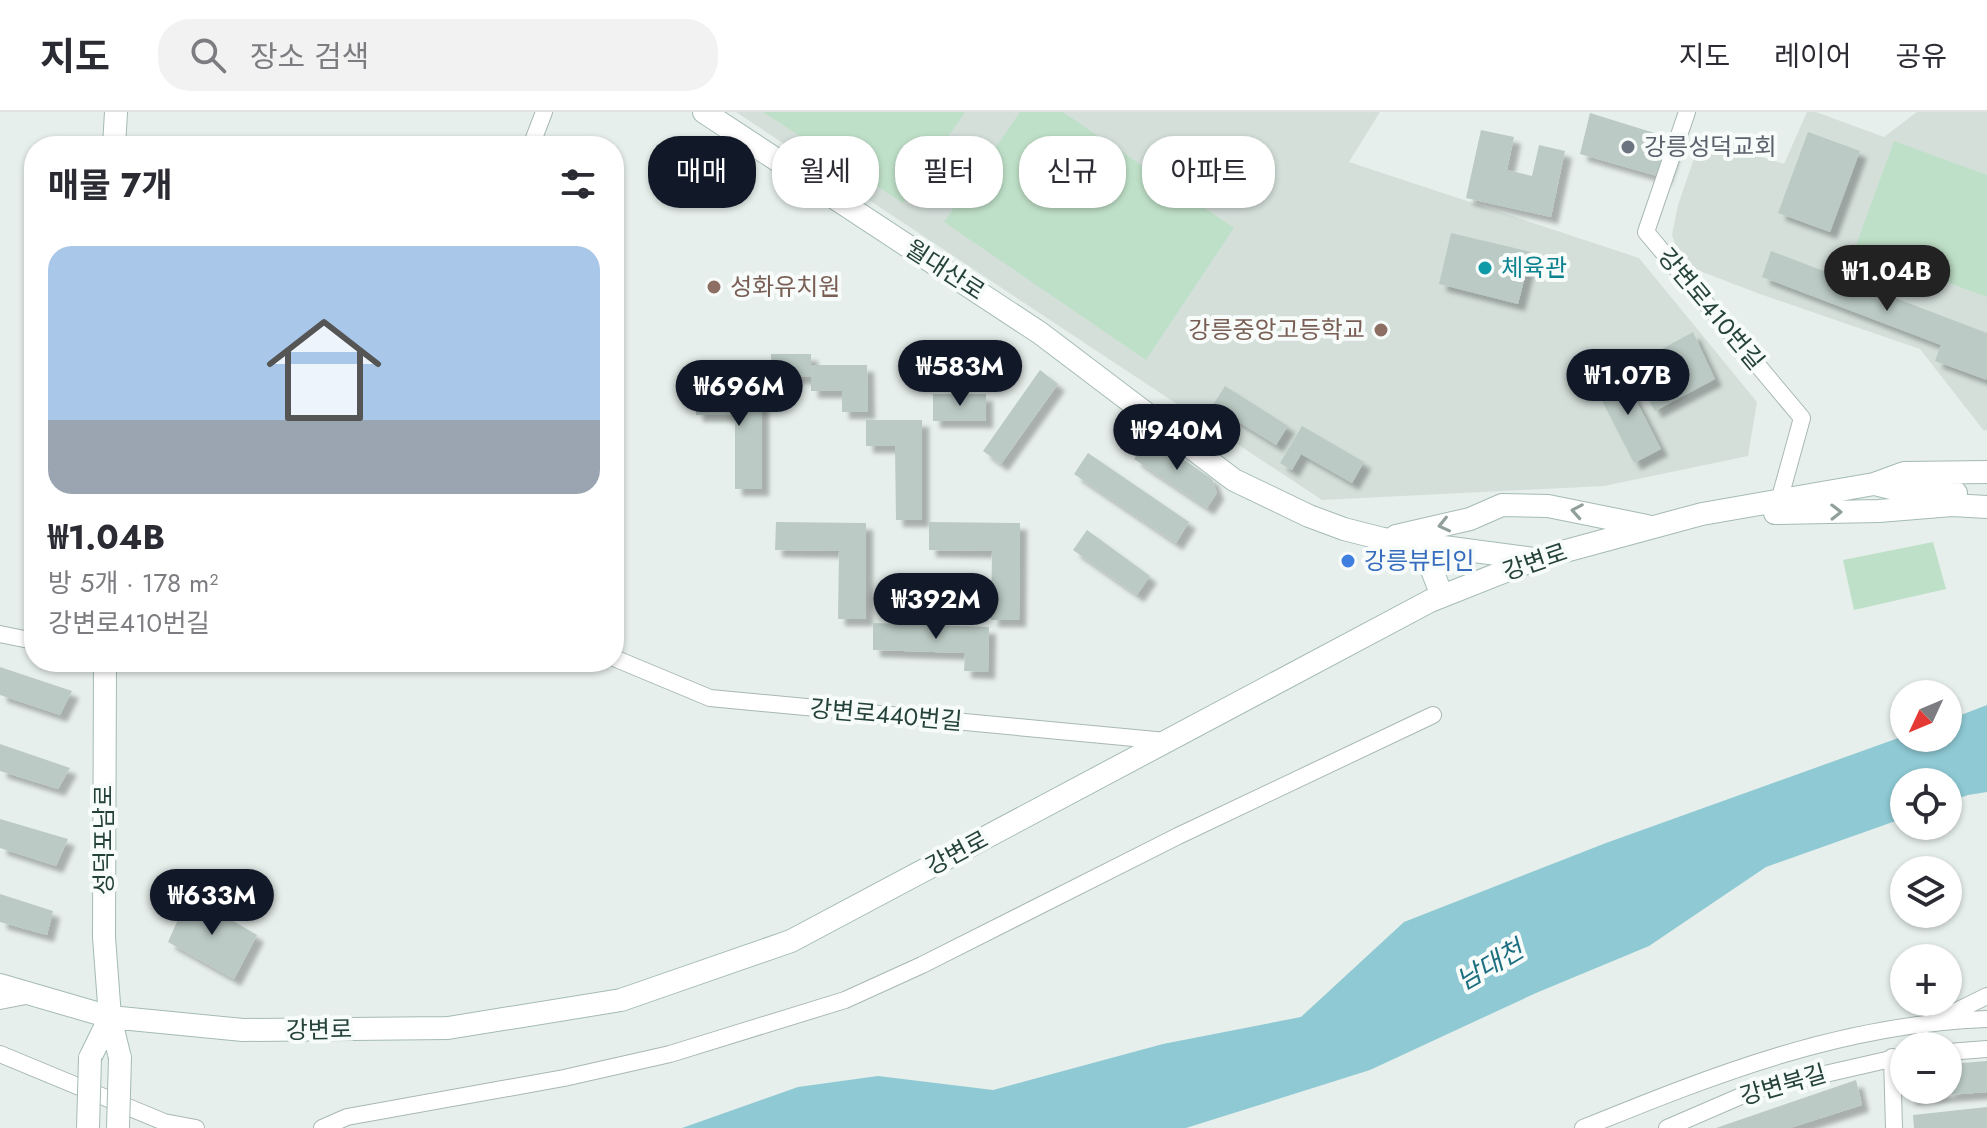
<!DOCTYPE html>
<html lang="ko">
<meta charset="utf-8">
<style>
body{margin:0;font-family:Jost,"Noto Sans KR",sans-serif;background:#f2f2f3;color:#2b2b33;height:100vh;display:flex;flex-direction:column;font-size:30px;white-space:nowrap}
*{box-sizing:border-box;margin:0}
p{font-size:26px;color:#7c7c81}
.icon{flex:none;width:44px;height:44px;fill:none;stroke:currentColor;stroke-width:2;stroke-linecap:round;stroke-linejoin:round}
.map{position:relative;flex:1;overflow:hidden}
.drawer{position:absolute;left:24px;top:24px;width:600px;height:536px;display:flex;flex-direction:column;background:#fff;border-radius:32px;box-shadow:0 2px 6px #0004}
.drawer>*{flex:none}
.top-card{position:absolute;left:648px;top:24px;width:760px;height:72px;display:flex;gap:16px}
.needle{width:52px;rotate:226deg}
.buttons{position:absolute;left:1890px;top:568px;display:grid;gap:16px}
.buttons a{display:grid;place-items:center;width:72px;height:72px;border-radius:50%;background:#fff;box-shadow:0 2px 6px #0004;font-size:40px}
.price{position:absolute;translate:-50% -68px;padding:0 18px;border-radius:28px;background:#111827;color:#fff;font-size:26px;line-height:52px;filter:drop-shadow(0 2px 4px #0008)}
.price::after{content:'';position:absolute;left:50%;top:48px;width:24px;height:18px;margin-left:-12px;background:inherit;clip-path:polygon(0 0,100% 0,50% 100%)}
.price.active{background:#222;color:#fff}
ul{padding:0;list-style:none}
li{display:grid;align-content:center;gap:16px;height:424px;padding:0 24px}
li span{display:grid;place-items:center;height:248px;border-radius:24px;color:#555}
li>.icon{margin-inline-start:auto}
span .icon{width:144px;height:144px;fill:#fffc;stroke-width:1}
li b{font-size:34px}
h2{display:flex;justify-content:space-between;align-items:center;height:96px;padding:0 24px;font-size:34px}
.tag{padding:0 28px;border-radius:32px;background:#fff;box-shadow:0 2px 6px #0004;font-size:28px;line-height:72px}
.tag.active{background:#111827;color:#fff}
header{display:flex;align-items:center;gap:48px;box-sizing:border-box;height:112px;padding:0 40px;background:#fff;border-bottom:2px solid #e1e1e2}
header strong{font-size:38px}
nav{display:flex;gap:44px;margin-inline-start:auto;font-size:28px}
.search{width:560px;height:72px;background:#f2f2f3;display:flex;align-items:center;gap:20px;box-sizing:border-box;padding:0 28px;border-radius:32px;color:#7c7c81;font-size:30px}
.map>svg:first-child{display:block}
.built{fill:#d4dfda}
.green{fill:#bfe0c8}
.water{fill:#8ec9d4}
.building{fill:#bbcac4;filter:url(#shadow)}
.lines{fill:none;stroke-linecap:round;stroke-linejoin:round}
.street-casing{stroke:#a8b8b2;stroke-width:18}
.secondary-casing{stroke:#a4bbb3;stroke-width:24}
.street{stroke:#fff;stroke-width:16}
.secondary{stroke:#fff;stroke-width:22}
.secondary-bridge-casing{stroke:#a4bbb3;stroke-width:24;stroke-linecap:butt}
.secondary-bridge{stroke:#fff;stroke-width:22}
.oneway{stroke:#92a09c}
.worship-dot{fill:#6b7280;stroke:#f7fbf9;stroke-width:3}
.culture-dot{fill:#0f9aa8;stroke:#f7fbf9;stroke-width:3}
.education-dot{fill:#8d6e63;stroke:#f7fbf9;stroke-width:3}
.shop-dot{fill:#3f7fe0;stroke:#f7fbf9;stroke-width:3}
.labels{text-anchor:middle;stroke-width:8;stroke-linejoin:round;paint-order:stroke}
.worship-label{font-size:24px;fill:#5b616d;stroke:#f7fbf9;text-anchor:start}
.culture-label{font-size:24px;fill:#0d838f;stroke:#f7fbf9;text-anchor:start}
.street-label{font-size:24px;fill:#24423a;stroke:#f7fbf9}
.education-label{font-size:24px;fill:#785e54;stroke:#f7fbf9;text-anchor:start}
.shop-label{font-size:24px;fill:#366cbe;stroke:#f7fbf9;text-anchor:start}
.water-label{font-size:26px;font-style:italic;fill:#1c6f80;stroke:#f7fbf9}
</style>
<header>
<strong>지도</strong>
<div class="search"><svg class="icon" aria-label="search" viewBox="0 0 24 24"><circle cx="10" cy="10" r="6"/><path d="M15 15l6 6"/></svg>장소 검색</div>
<nav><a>지도</a><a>레이어</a><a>공유</a></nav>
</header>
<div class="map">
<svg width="1987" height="1016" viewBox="0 0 1987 1016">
<defs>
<filter id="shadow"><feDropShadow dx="7" dy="7" stdDeviation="2" flood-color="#0004"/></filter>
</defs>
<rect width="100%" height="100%" fill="#e6efeb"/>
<path class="built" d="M736 0H1380L1349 50 1639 146 1757 290 1748 344 1604 374 1322 388Z
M1807 0H1816L1884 25 1917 0H1987V318L1984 319 1920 237 1757 181 1682 152 1672 123 1678 93 1701 26 1784 52Z"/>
<path class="green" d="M763 0H965L903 91Z
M1020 0H1063L1234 116 1146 248 944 110Z
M1894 29 1987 63V185L1855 136Z
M1933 430 1946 477 1854 498 1843 448Z"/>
<path class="water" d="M1987 593V680L1968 683 1948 690V670H1904V706L1766 755 1649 834 1536 881 1370 958 1186 1016H682L798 975 878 964 993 978 1163 932 1301 905 1404 810 1606 731 1904 624 1948 626V608Z"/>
<path class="building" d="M1590 1 1677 28 1664 66 1580 42Z
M1481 18 1514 25 1507 58 1532 64 1539 33 1565 39 1551 105 1466 86Z
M1808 20 1860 39 1830 120 1778 101Z
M1451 121 1531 140 1518 192 1439 172Z
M1771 139 1987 221V268L1935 249 1941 233 1762 165Z
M1693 220 1715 267 1655 299 1631 254Z
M771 242H811V253H867L868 300H842V279H811V265H771Z
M1040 258 1058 272 1001 352 983 339Z
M1621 259 1661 337 1634 351 1594 273Z
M1225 274 1288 314 1276 333 1232 306 1221 324 1201 312Z
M696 276H762V377H735V303H696Z
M933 282H986V309H933Z
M866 308H922V408H896L895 334H866Z
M1302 314 1364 350 1352 371 1301 342 1292 358 1280 351Z
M1149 324 1212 367 1217 381 1207 396 1134 347Z
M1088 341 1189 410 1176 431 1074 362Z
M776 410 866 411V507H838L839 439 775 438Z
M929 410 1020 411 1019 508H991L992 439 929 438Z
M1087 418 1150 464 1137 483 1073 438Z
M873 511 989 515 988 560 964 559 965 541 873 538Z
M0 555 72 579 60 603 0 583Z
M0 632 70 656 58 677 0 659Z
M0 707 68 727 56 754 0 736Z
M0 782 53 799 47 823 0 810Z
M189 783 257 823 234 867 168 830Z
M1987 949V980L1909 986 1908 978H1948V952Z
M1856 968 1862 993 1790 1016H1716Z
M1987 995V1016H1914L1913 1003Z"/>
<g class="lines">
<defs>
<path id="street" d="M1687 0 1646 120 1802 306 1779 389
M531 34 544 0
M0 522 34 529
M614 546 710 586 1166 629
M0 889 31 883
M1942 906 1987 884
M1948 940 1987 937
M0 942 164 1010 196 1016
M1892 945 1894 1016
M322 1016 347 1005 564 966 670 942 845 888 922 853 1178 724 1433 603
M1583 1016C1716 962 1842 912 1987 907
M1667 1016 1755 978 1904 944"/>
<path id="secondary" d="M704 0 1040 221 1234 368 1309 404 1344 417 1383 427 1534 447
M114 34 116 0
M1875 372 1907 380 1956 381
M1775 401 1879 399 1952 393 1987 395
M1396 424 1470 407 1502 393 1548 394 1647 414
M1422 432 1442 484
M105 550 104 825 110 905
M0 873 110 905 243 918 448 916 621 888 791 829 1430 489 1536 447 1702 402 1874 372 1904 361 1987 360
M90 946 110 905 120 946"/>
</defs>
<use href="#street" class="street-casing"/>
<use href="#secondary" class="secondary-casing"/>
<use href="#street" class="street"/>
<use href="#secondary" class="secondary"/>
<defs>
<path id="secondary-bridge" d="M88 1016 90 946
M118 1016 120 946"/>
</defs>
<use href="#secondary-bridge" class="secondary-bridge-casing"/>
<use href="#secondary-bridge" class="secondary-bridge"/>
</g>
<defs><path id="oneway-chevron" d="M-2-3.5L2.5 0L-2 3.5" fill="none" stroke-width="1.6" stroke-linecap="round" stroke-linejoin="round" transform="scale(2)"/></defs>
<g class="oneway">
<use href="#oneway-chevron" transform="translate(1577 399) rotate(-170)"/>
<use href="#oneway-chevron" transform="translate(1836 400) rotate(-1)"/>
<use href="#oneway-chevron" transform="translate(1444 413) rotate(167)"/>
</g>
<circle class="worship-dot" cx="1628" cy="35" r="8"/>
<circle class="culture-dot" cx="1485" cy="156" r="8"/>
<g class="education-dot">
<circle cx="714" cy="175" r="8"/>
<circle cx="1381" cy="218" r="8"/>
</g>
<circle class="shop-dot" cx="1348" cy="449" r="8"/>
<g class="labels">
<g class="worship-label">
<text x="1644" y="43">강릉성덕교회</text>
</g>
<g class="culture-label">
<text x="1501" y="164">체육관</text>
</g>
<g class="street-label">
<text transform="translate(945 158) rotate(33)" y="8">월대산로</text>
<text transform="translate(1711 197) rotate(50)" y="8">강변로410번길</text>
<text transform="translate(1535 450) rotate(-19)" y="8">강변로</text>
<text transform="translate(886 603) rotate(5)" y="8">강변로440번길</text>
<text transform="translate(104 728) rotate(-90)" y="8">성덕포남로</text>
<text transform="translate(957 741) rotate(-28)" y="8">강변로</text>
<text transform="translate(319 918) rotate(-1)" y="8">강변로</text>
<text transform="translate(1783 973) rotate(-16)" y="8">강변북길</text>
</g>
<g class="education-label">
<text x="730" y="183">성화유치원</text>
<text x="1365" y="226" text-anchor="end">강릉중앙고등학교</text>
</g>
<g class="shop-label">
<text x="1364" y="457">강릉뷰티인</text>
</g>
<g class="water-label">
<text transform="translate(1490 853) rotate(-30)" y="9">남대천</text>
</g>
</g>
</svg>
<div class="buttons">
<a><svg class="needle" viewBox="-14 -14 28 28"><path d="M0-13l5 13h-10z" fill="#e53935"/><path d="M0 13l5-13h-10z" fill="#7c7c81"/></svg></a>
<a><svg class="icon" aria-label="locate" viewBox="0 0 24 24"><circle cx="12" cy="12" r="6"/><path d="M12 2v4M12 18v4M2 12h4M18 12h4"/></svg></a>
<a><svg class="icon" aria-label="layers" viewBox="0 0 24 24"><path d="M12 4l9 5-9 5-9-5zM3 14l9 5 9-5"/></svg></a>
<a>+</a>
<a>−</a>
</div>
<b class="price active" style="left:1887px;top:201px">₩1.04B</b>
<b class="price" style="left:960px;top:296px">₩583M</b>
<b class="price" style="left:1628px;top:305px">₩1.07B</b>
<b class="price" style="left:739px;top:316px">₩696M</b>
<b class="price" style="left:1177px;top:360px">₩940M</b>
<b class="price" style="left:936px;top:529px">₩392M</b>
<b class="price" style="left:212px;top:825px">₩633M</b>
<div class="top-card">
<a class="tag active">매매</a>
<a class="tag">월세</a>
<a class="tag">필터</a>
<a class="tag">신규</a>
<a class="tag">아파트</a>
</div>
<section class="drawer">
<h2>매물 7개<svg class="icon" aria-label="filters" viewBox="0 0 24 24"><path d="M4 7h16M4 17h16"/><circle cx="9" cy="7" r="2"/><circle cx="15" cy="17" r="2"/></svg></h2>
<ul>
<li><span style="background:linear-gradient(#a9c7e8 70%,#9aa5b1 0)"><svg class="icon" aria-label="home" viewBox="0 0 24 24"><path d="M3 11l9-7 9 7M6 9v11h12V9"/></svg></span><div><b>₩1.04B</b><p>방 5개 · 178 m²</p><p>강변로410번길</p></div></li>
</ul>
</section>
</div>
